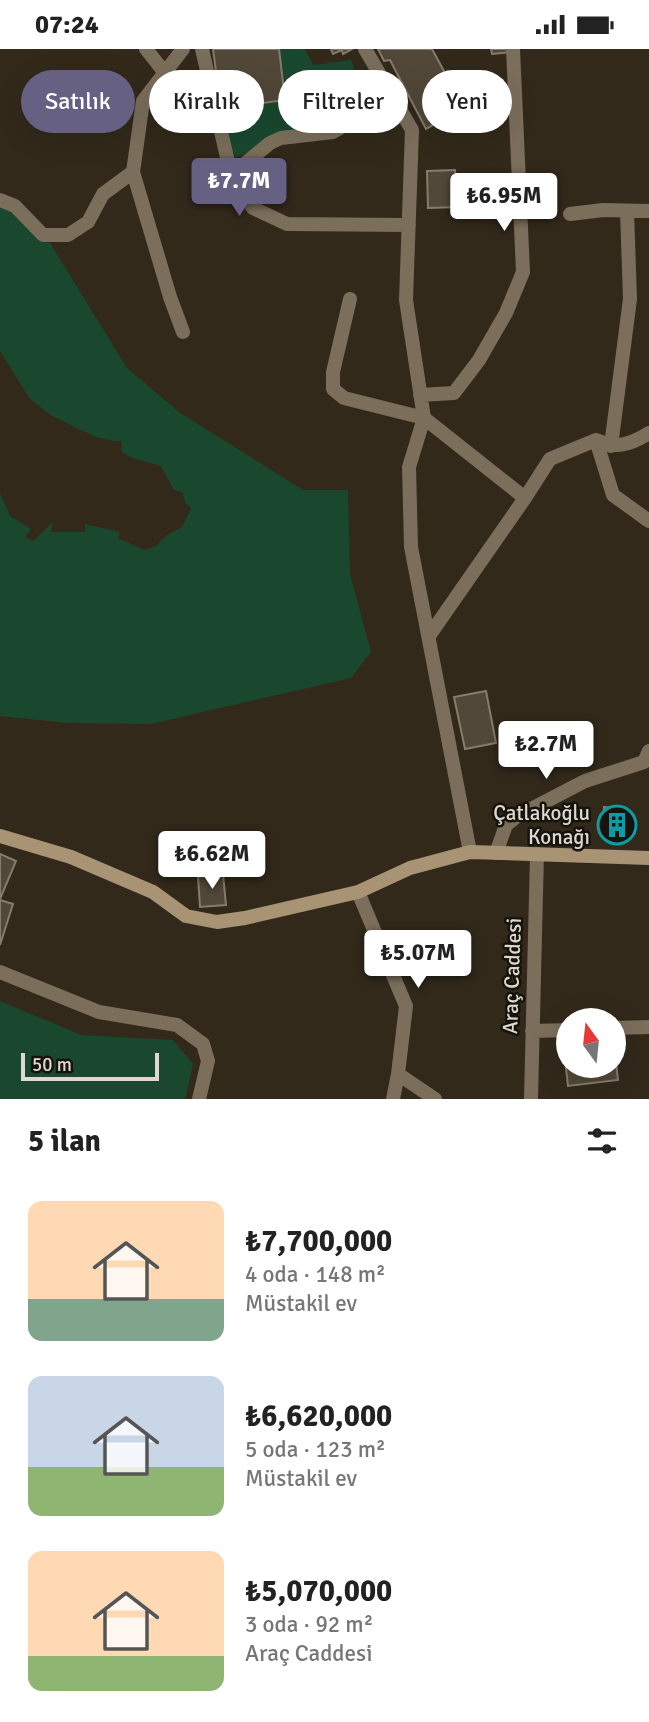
<!DOCTYPE html>
<html lang="tr">
<meta charset="utf-8">
<style>
body{margin:0;font-family:Signika,sans-serif;background:#f6f6f6;color:#222;height:100vh;display:flex;flex-direction:column;font-size:26px;white-space:nowrap}
*{box-sizing:border-box;margin:0}
p{font-size:23px;color:#767676}
.icon{flex:none;width:38px;height:38px;fill:none;stroke:currentColor;stroke-width:2;stroke-linecap:round;stroke-linejoin:round}
.map{position:relative;height:1050px;overflow:hidden}
.side{display:flex;flex-direction:column;background:#fff;flex:1}
.side>*{flex:none}
.guide{position:absolute;left:21px;top:21px;width:607px;height:63px;display:flex;gap:14px}
.needle{width:46px;rotate:345deg}
.buttons{position:absolute;left:556px;top:959px;display:grid;gap:14px}
.buttons a{display:grid;place-items:center;width:70px;height:70px;border-radius:50%;background:#fff;box-shadow:0 7px 28px #0002;font-size:35px}
.scale{position:absolute;left:21px;bottom:18px;width:138px;box-sizing:border-box;padding-left:7px;border:4px solid #ded9d0;border-top:0;font-size:19px;line-height:24px;white-space:nowrap;color:#ded9d0;-webkit-text-stroke:5px #16130c;paint-order:stroke}
.price{position:absolute;translate:-50% -60px;padding:0 16px;border-radius:7px;background:#fff;color:#222;font-size:23px;line-height:46px;filter:drop-shadow(0 2px 4px #0008)}
.price::after{content:'';position:absolute;left:50%;top:42px;width:21px;height:16px;margin-left:-10px;background:inherit;clip-path:polygon(0 0,100% 0,50% 100%)}
.price.on{background:#666082;color:#fff}
ul{padding:0;list-style:none}
li{display:flex;align-items:center;gap:21px;height:175px;padding:0 28px}
li span{display:grid;place-items:center;flex:none;width:196px;height:140px;border-radius:14px;color:#555}
li>.icon{margin-inline-start:auto}
span .icon{width:84px;height:84px;fill:#fffc;stroke-width:1}
li b{font-size:30px}
h2{display:flex;justify-content:space-between;align-items:center;height:84px;padding:0 28px;font-size:30px}
.tag{padding:0 24px;border-radius:32px;background:#fff;box-shadow:0 7px 28px #0002;font-size:24px;line-height:63px}
.tag.on{background:#666082;color:#fff}
.status{display:flex;justify-content:space-between;align-items:center;height:49px;padding:0 35px;background:#fff;direction:ltr}
.status svg{height:19px;fill:currentColor}
.map>svg:first-child{display:block}
.green{fill:#1a482f}
.building{fill:#514839;stroke:#867c6b;stroke-width:2}
.lines{fill:none;stroke-linecap:round;stroke-linejoin:round}
.minor{stroke:#7b6e5b;stroke-width:14}
.secondary{stroke:#a89475;stroke-width:14}
.labels{text-anchor:middle;stroke-width:5;stroke-linejoin:round;paint-order:stroke}
.poi-label{font-size:21px;fill:#ded9d0;stroke:#16130c;text-anchor:end}
.street-label{font-size:21px;fill:#ded9d0;stroke:#16130c}
</style>
<div class="status"><b>07:24</b><svg viewBox="0 0 49 12"><path d="M0 12V9h3v3zM5 12V6h3v6zM10 12V3h3v9zM15 12V0h3v12zM26 1h20v11H26zM47 4h2v5h-2z"/></svg></div>
<div class="map">
<svg width="649" height="1050" viewBox="0 0 649 1050">
<rect width="100%" height="100%" fill="#32291b"/>
<path class="green" d="M279 0H305L313 16 351 11 360 36 362 58 333 78 270 89 244 106 232 109 221 60 285 51Z
M0 159 13 163 41 192 50 194 127 319 179 363 303 441H348L350 525 371 603 351 629 151 675 68 674 0 667V444L10 467 31 480 25 488 33 492 53 473 51 483H85V475L120 483 118 489 145 501 156 497 167 486 182 478 191 459 186 455 182 443 174 441 161 417 132 409 122 403 121 392H114L96 388 52 367 30 350 0 302Z
M0 952 81 986 173 991 193 1015 185 1050H0Z"/>
<path class="building" d="M213 0H279L285 51 221 60Z
M331 0H352L343 5 342 1 333 5Z
M378 0H432L464 59 426 80 390 11 384 12Z
M491 0H513V3L492 5Z
M289 39a9 9 0 1 1 18 0a9 9 0 1 1-18 0Z
M455 121 459 158 428 159 427 122Z
M486 642 496 694 465 700 454 648Z
M604 758 613 759V762L632 765 630 789 620 788V792L611 791V788L602 787Z
M0 805 16 812 0 850Z
M223 825 226 856 200 858 198 828Z
M0 851 13 855 0 896Z
M614 996 618 1031 568 1037 564 1002 569 1001V1017H614Z"/>
<g class="lines">
<path class="minor" d="M146 0 165 24
M202 0 231 126 253 159 287 175 409 176
M365 0 412 81 406 251 424 369 409 418 411 498 470 803
M133 123 170 248 183 283
M231 126 270 94 281 89 333 83 356 70 390 44
M0 151 15 157 43 186H68L88 173 103 145 133 123 143 52 183 0
M570 165 603 161 649 162
M350 250 333 323V340L344 349 424 369 525 449
M420 346 454 344 479 311 506 264 523 223 513 0
M596 391 613 446 649 472
M611 397 630 250 627 162
M429 587 525 449 550 410 596 391C616 400 630 396 649 384
M496 804 506 776 516 768 585 732 644 713 649 702
M358 843 406 957 398 1025 393 1050
M0 923 99 963 177 976 203 995 208 1012 199 1050
M614 979 649 978
M532 982 569 981
M398 1025 435 1050
M531 1050 537 805"/>
<path class="secondary" d="M0 787 71 808 153 843 186 867 217 873 245 869 358 843 410 819 470 803 649 809"/>
</g>
<defs>
<symbol id="building-ring" viewBox="-11 -11 22 22"><circle r="9.5" fill="#16130c" stroke="#0f9aa8" stroke-width="1.5"/><path d="M-4-6H4V6H1V3H-1V6H-4ZM-2.5-4.3h1.7v1.8h-1.7ZM.8-4.3h1.7v1.8H.8ZM-2.5-1h1.7V.8h-1.7ZM.8-1h1.7V.8H.8Z" fill="#0f9aa8"/></symbol>
</defs>
<g fill-rule="evenodd">
<use href="#building-ring" x="595" y="754" width="44" height="44"/>
</g>
<g class="labels">
<g class="poi-label">
<text x="590" y="771">Çatlakoğlu<tspan x="590" dy="24">Konağı</tspan></text>
</g>
<g class="street-label">
<text transform="translate(512 927) rotate(-88)" y="7">Araç Caddesi</text>
</g>
</g>
</svg>
<div class="buttons">
<a><svg class="needle" viewBox="-14 -14 28 28"><path d="M0-13l5 13h-10z" fill="#e53935"/><path d="M0 13l5-13h-10z" fill="#767676"/></svg></a>
</div>
<div class="scale">50 m</div>
<b class="price on" style="left:239px;top:169px">₺7.7M</b>
<b class="price" style="left:504px;top:184px">₺6.95M</b>
<b class="price" style="left:546px;top:732px">₺2.7M</b>
<b class="price" style="left:212px;top:842px">₺6.62M</b>
<b class="price" style="left:418px;top:941px">₺5.07M</b>
<div class="guide">
<a class="tag on">Satılık</a>
<a class="tag">Kiralık</a>
<a class="tag">Filtreler</a>
<a class="tag">Yeni</a>
</div>
</div>
<section class="side">
<h2>5 ilan<svg class="icon" aria-label="filters" viewBox="0 0 24 24"><path d="M4 7h16M4 17h16"/><circle cx="9" cy="7" r="2"/><circle cx="15" cy="17" r="2"/></svg></h2>
<ul>
<li><span style="background:linear-gradient(#ffd9b3 70%,#7fa58c 0)"><svg class="icon" aria-label="home" viewBox="0 0 24 24"><path d="M3 11l9-7 9 7M6 9v11h12V9"/></svg></span><div><b>₺7,700,000</b><p>4 oda · 148 m²</p><p>Müstakil ev</p></div></li>
<li><span style="background:linear-gradient(#c9d6e8 65%,#8fb573 0)"><svg class="icon" aria-label="home" viewBox="0 0 24 24"><path d="M3 11l9-7 9 7M6 9v11h12V9"/></svg></span><div><b>₺6,620,000</b><p>5 oda · 123 m²</p><p>Müstakil ev</p></div></li>
<li><span style="background:linear-gradient(#ffd9b3 75%,#8fb573 0)"><svg class="icon" aria-label="home" viewBox="0 0 24 24"><path d="M3 11l9-7 9 7M6 9v11h12V9"/></svg></span><div><b>₺5,070,000</b><p>3 oda · 92 m²</p><p>Araç Caddesi</p></div></li>
</ul>
</section>
